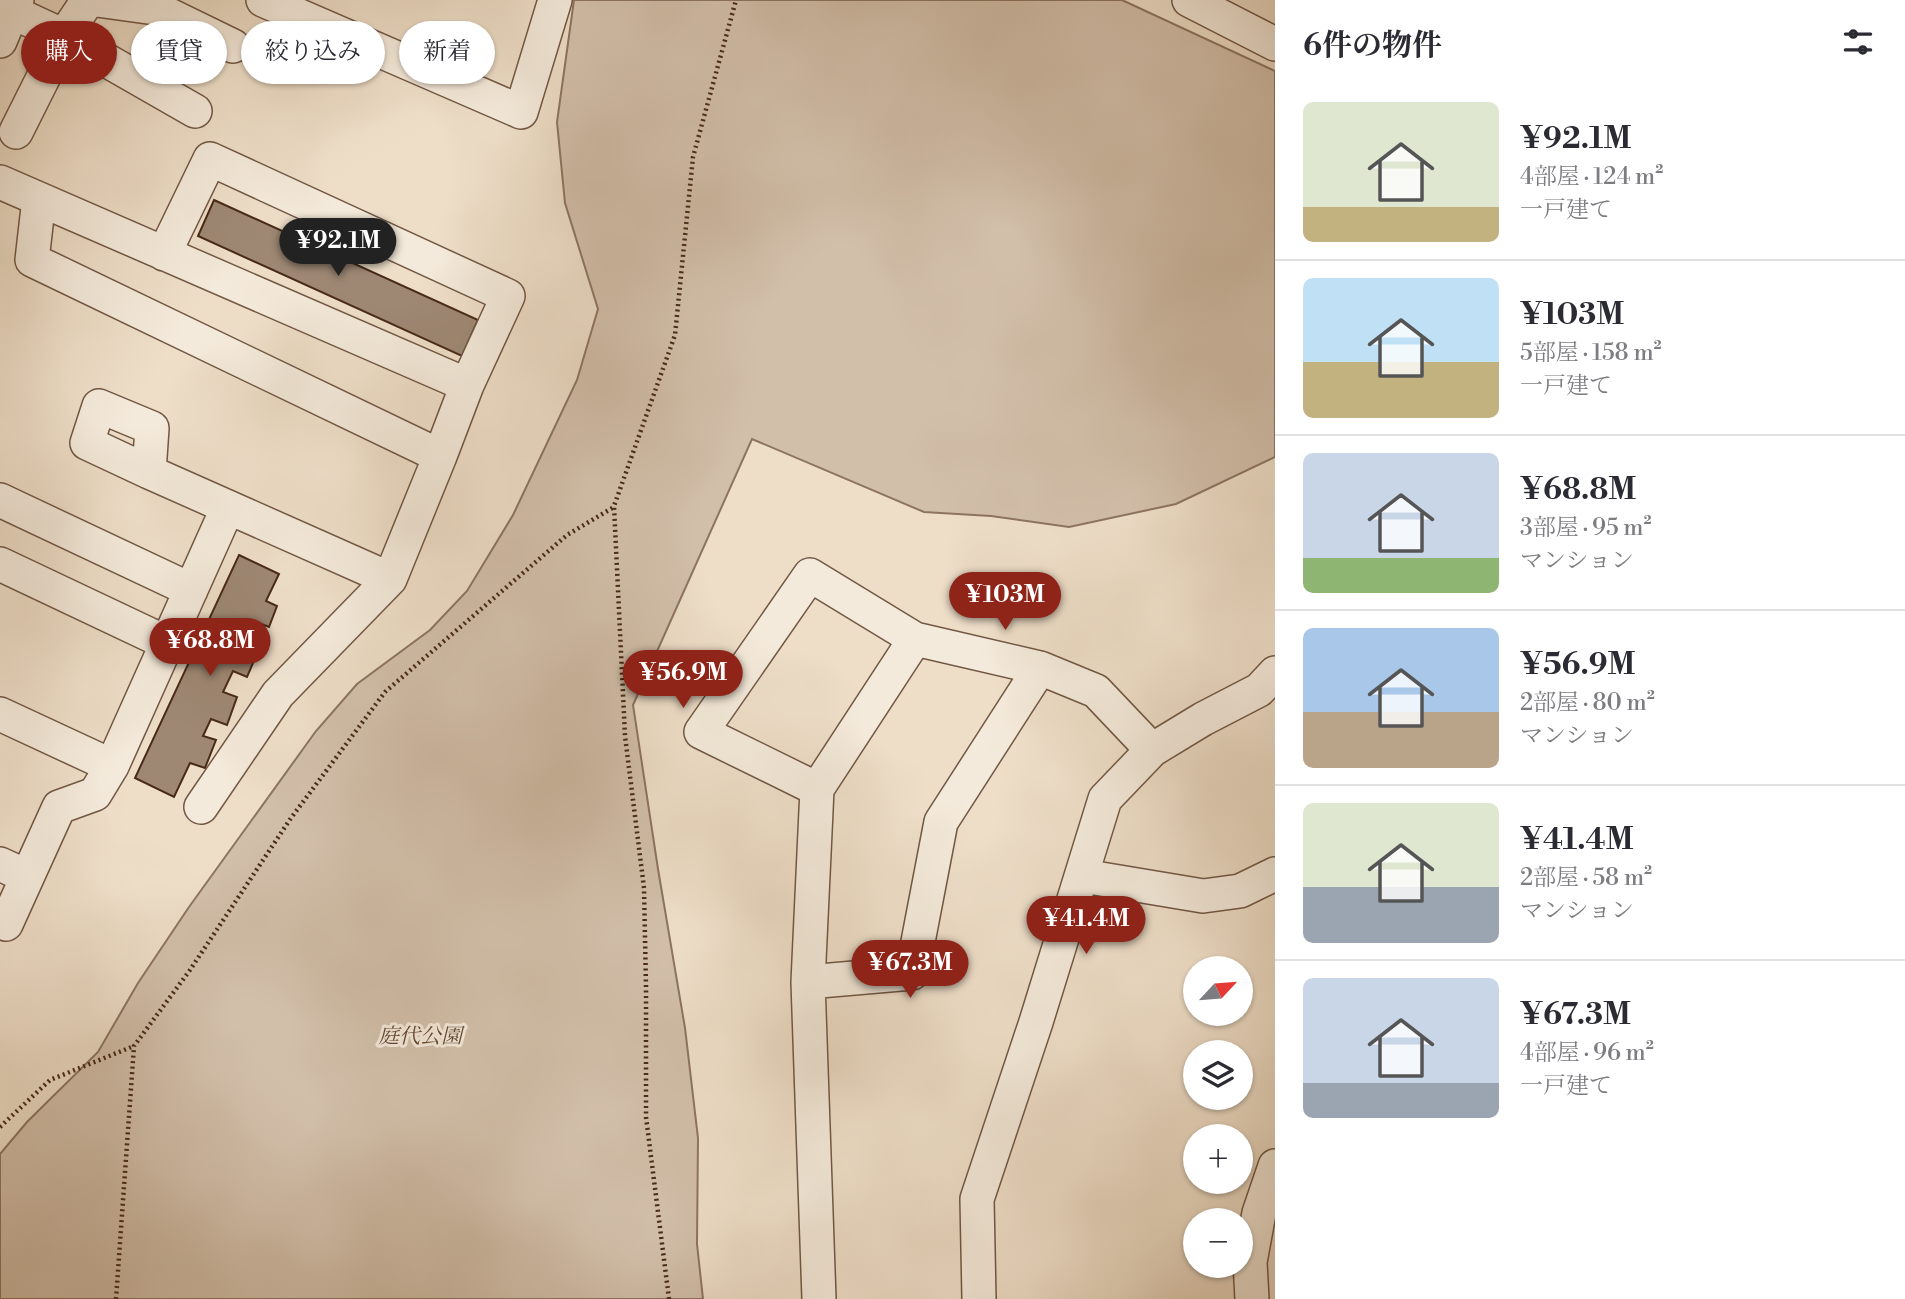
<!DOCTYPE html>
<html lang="ja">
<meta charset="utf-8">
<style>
body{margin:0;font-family:"Libre Bodoni","Noto Serif JP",serif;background:#f7f7f7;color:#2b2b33;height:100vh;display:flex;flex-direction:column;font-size:26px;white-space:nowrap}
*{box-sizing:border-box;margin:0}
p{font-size:23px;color:#7c7c81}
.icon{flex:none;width:38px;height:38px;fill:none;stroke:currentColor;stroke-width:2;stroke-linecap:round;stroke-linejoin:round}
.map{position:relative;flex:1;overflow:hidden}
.side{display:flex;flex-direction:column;background:#fff;width:630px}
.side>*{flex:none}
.guide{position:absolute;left:21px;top:21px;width:665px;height:63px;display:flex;gap:14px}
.needle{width:46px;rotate:64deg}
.fabs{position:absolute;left:1183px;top:956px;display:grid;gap:14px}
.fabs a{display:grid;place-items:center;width:70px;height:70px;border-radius:50%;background:#fff;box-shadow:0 2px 5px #0004;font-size:35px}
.price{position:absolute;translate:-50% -60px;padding:0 16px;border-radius:24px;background:#8f2418;color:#fff;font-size:23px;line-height:46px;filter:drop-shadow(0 2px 4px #0008)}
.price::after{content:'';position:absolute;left:50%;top:42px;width:21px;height:16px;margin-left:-10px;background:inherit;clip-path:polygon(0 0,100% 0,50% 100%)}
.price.selected{background:#222;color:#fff}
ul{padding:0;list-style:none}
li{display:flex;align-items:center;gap:21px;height:175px;padding:0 28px}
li+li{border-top:2px solid #e1e1e2}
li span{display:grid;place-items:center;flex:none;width:196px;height:140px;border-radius:10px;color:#555}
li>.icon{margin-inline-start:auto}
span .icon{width:84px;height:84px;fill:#fffc;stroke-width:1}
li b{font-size:30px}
h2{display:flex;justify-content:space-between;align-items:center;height:84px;padding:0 28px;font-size:30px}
.pill{padding:0 24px;border-radius:32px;background:#fff;box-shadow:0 2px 5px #0004;font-size:24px;line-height:63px}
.pill.selected{background:#8f2418;color:#fff}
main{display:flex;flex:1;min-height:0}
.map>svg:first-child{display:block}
.green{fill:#d2bfaa;stroke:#8d7461;stroke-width:2}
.building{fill:#9e8874;stroke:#482a18;stroke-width:2}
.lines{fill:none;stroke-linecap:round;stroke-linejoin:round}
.minor-casing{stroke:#725744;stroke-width:36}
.path{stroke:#482a18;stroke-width:4.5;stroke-dasharray:2 3.5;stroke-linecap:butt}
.minor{stroke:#f4eadb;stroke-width:33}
.labels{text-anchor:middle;stroke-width:6;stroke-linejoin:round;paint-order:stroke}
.park-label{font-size:21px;font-style:italic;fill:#644835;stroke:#f4eadb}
</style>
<main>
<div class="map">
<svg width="1275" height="1299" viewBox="0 0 1275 1299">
<rect width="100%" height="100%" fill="#eedec8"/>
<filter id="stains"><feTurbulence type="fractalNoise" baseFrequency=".00286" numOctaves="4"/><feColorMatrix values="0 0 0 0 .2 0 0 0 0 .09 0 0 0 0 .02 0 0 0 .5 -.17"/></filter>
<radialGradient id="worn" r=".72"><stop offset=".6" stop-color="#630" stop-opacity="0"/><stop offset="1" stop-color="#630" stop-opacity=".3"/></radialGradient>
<path class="green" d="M574 0H1122L1275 71V457L1176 504 1069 527 991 516 924 512 752 439 633 705 658 869 685 1028 698 1138 697 1244 703 1299H0V1154L27 1122 98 1052 138 983 189 907 316 731 357 684 430 630 467 591 513 515 577 380 598 309 565 203 557 122Z"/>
<path class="building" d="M214 200 478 320 462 356 198 236Z
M239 555 279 574 266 601 277 606 269 627 256 622 246 644 259 649 247 677 233 671 223 692 237 697 227 725 211 719 203 736 216 740 205 768 190 763 174 797 135 778Z"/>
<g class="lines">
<defs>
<path id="minor" d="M97 0 155 8 233 46
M263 0 521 112 555 0
M1189 0 1275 44
M12 12 64 36 195 111
M0 41 17 0
M16 132 64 36 88 0
M0 182 467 385
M39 199 32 260 440 456 467 385 508 296 210 159 164 254
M99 406 152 428 149 472 87 443Z
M149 472 390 579 440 456
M0 500 191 590
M0 564 167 643
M0 714 112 766
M817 789 701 732 810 575 915 639 1040 668 1096 691 1152 750
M201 807 278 694 390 579
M0 864 26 876
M1083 876 1203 896 1240 891 1275 874
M0 921 6 924 59 807 95 794 112 766 228 507
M808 982 817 789 915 639
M819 1299 808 982 912 973 941 822 1040 668
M979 1299 977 1199 1036 1022 1105 799 1152 750 1203 719 1259 690 1275 673
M1252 1299 1250 1262 1259 1213 1275 1166"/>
</defs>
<use href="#minor" class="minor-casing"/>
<path class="path" d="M0 1127 50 1080 134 1046
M116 1299 134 1046 190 970 291 818 385 692 567 535 614 507
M669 1299 646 1117V987L644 888 625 736 614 506 675 335 693 157 736 0"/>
<use href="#minor" class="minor"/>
</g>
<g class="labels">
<g class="park-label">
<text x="420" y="1043">庭代公園</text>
</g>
</g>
<rect width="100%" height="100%" filter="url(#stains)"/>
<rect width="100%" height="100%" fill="url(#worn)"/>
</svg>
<div class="fabs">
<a><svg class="needle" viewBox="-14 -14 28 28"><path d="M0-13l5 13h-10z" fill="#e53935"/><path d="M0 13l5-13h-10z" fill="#7c7c81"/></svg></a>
<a><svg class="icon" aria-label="layers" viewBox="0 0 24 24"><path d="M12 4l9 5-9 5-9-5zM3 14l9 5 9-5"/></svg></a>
<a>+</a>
<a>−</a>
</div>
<b class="price selected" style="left:338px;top:278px">¥92.1M</b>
<b class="price" style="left:1005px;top:632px">¥103M</b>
<b class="price" style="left:210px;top:678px">¥68.8M</b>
<b class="price" style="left:683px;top:710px">¥56.9M</b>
<b class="price" style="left:1086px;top:956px">¥41.4M</b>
<b class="price" style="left:910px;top:1000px">¥67.3M</b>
<div class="guide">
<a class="pill selected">購入</a>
<a class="pill">賃貸</a>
<a class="pill">絞り込み</a>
<a class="pill">新着</a>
</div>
</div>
<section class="side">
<h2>6件の物件<svg class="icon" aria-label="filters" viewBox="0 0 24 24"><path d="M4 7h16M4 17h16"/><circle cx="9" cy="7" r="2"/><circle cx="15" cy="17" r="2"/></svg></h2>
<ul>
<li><span style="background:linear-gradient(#dfe7d0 75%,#c2b280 0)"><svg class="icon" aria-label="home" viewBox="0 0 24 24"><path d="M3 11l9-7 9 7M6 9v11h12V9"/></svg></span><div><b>¥92.1M</b><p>4部屋 · 124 m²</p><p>一戸建て</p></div></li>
<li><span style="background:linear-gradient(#bfe0f5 60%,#c2b280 0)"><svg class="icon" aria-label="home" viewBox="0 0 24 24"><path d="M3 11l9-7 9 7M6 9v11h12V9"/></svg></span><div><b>¥103M</b><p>5部屋 · 158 m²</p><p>一戸建て</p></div></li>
<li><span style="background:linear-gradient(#c9d6e8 75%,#8fb573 0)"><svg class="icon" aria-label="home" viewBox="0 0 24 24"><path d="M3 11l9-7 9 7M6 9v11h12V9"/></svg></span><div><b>¥68.8M</b><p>3部屋 · 95 m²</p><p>マンション</p></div></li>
<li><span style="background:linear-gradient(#a9c7e8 60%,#b9a48a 0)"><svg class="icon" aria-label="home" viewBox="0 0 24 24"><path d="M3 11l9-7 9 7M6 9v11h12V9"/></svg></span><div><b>¥56.9M</b><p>2部屋 · 80 m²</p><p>マンション</p></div></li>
<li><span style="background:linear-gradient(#dfe7d0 60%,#9aa5b1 0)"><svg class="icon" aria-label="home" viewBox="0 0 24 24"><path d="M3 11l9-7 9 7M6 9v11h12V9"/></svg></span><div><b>¥41.4M</b><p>2部屋 · 58 m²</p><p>マンション</p></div></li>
<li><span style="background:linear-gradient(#c9d6e8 75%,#9aa5b1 0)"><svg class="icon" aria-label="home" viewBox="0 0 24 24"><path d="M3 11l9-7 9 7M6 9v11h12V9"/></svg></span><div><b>¥67.3M</b><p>4部屋 · 96 m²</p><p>一戸建て</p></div></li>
</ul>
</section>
</main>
